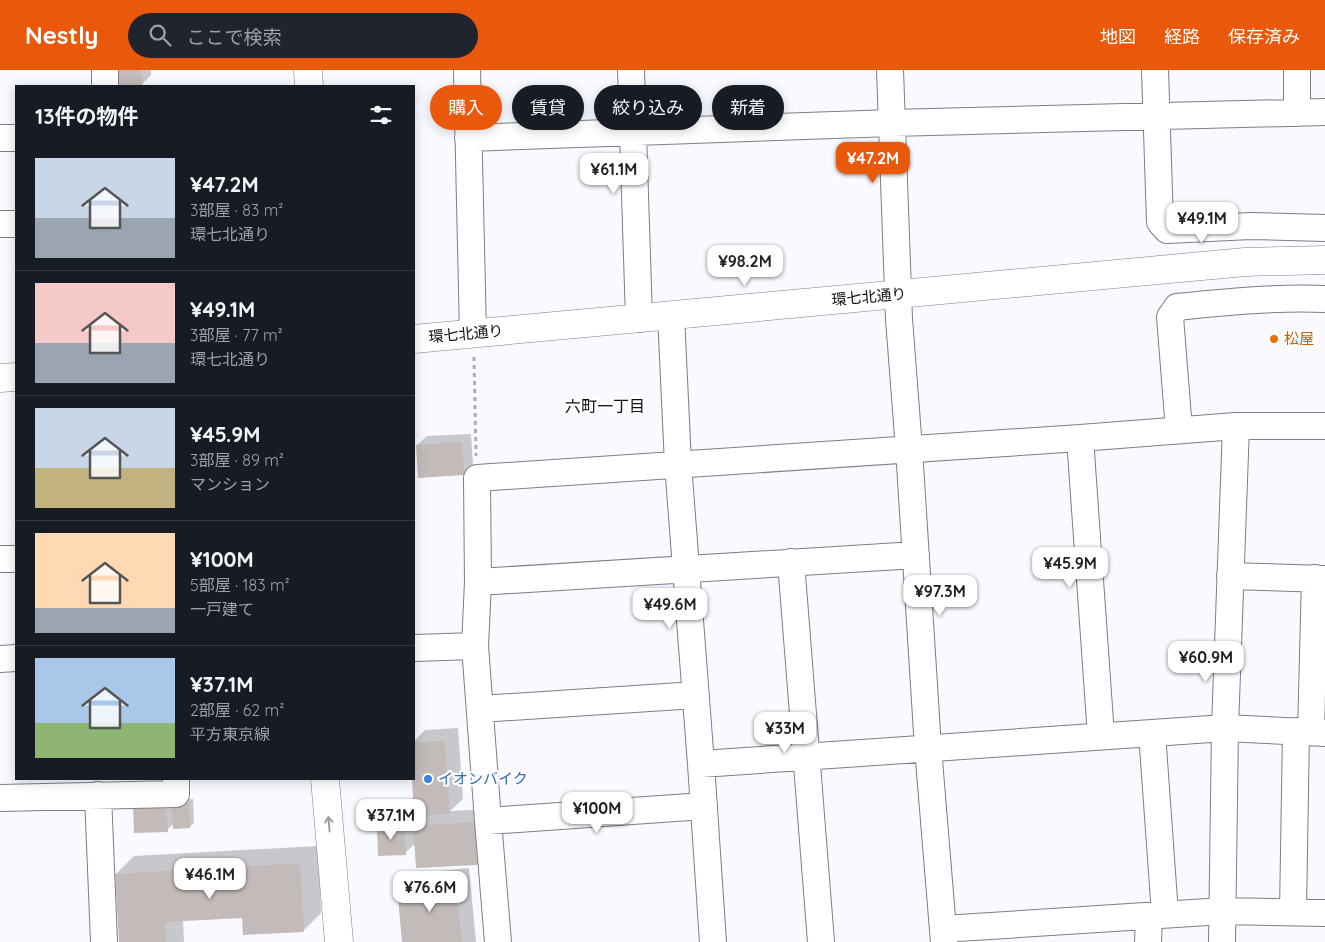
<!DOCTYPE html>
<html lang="ja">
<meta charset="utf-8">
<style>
body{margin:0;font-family:Quicksand,"Noto Sans JP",sans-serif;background:#20242c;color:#f1f3f6;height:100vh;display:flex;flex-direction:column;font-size:19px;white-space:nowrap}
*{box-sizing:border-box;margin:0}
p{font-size:16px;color:#9ea1a6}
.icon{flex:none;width:28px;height:28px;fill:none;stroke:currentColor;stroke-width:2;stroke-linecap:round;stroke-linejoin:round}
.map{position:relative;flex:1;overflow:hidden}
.sheet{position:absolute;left:15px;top:15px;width:400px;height:695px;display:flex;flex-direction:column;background:#171b24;border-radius:0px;box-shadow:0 2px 12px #0003}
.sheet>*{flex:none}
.banner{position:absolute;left:430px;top:15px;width:475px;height:45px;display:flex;gap:10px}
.price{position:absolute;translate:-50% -42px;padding:0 11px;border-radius:10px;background:#fff;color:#222;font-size:16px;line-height:32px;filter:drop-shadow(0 1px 2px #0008)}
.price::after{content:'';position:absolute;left:50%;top:30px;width:15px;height:11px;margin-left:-8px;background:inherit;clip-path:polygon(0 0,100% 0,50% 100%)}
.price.selected{background:#ea580c;color:#fff}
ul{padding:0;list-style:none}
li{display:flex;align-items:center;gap:15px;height:125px;padding:0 20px}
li+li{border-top:1px solid #363941}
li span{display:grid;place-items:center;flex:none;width:140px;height:100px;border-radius:0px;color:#555}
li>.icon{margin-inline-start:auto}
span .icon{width:60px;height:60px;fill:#fffc;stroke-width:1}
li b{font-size:21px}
h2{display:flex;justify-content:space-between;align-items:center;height:60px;padding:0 20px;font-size:21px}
.tag{padding:0 18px;border-radius:22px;background:#171b24;box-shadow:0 2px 12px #0003;font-size:18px;line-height:45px}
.tag.selected{background:#ea580c;color:#fff}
header{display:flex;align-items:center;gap:30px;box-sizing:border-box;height:70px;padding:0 25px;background:#ea580c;color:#fff}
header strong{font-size:24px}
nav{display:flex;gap:28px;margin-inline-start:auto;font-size:18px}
.search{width:350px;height:45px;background:#20242c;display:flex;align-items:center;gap:12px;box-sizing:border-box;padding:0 18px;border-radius:28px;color:#9ea1a6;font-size:19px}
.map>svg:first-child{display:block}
.shadow{fill:#0003}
.building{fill:#c3bbb9}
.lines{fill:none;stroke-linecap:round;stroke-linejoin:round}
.street-casing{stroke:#7d7e85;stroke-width:28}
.secondary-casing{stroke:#7d7e85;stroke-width:29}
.path{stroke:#adaeb2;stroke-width:3;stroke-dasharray:4 4;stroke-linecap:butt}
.street{stroke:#fff;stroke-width:26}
.secondary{stroke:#fff;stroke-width:28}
.oneway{stroke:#9e9e9f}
.food-dot{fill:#e8710a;stroke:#fff;stroke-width:2}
.shop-dot{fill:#3f7fe0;stroke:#fff;stroke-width:2}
.labels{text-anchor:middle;stroke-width:4.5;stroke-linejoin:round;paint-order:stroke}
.street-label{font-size:15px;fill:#0c0c0e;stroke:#fff}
.food-label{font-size:15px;fill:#c56008;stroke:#fff;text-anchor:start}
.shop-label{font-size:15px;fill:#366cbe;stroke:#fff;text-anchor:start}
.neighbourhood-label{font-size:16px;fill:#0c0c0e;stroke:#fff}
</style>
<header>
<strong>Nestly</strong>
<div class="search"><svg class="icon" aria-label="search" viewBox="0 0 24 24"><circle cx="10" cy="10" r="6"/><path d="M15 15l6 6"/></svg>ここで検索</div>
<nav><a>地図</a><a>経路</a><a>保存済み</a></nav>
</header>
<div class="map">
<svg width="1325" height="872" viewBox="0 0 1325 872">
<rect width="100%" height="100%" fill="#f9faff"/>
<path class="shadow" d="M120 0H151V5L142 14 121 16Z
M471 364 473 395 463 404 417 375 427 366Z
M458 658 463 729 450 741 488 739 491 780 477 794 416 773 405 783 378 758 387 749 413 747V757L427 744H415L413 709 414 671 425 660Z
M193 729 194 753 190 757 173 754 167 760 135 762 175 730Z
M318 776 321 843 303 861 244 846 183 850 184 872H120L116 804 134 786Z
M469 798 476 872H403L398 817 412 804Z"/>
<path class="building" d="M119 0H139V4H142L143 16H119Z
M462 372 464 405 418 408 416 375Z
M445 671 450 744 414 746 412 709H414V673Z
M189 733 190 758 173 759 171 734Z
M166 734 168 762 134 763 133 736Z
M475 752 477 795 416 798 413 756Z
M404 756 406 785 378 786 377 758Z
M300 793 304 862 243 865 242 848 165 852 166 872H119L115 804Z
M455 811 462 872H402L397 817Z"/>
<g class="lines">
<defs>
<path id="street" d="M105 0V16
M467 0 473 264
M631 0 639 249
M890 0 899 249 909 379 928 678 944 872
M1155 0 1160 152 1167 160 1251 156 1325 158
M1297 0V43
M0 68H16
M468 68 892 53 1325 42
M0 154H16
M671 245 678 394 701 694 713 872
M1179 360 1170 247 1177 237C1226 232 1275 227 1325 229
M1080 368 1101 666
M0 489H16
M791 492 821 872
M1230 506 1325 509
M478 512 916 485
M414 578 475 576
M0 589 16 588
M480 639 696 625
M1311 662 1315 508
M1152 663 1165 844
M701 694 1225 658 1325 663
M98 725 104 872
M0 728 176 724V709
M488 751 704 736
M1293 842 1296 661
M943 859 1223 841 1325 843
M498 872 488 751 475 576 478 512 477 408 1080 368 1236 356H1325
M1148 872 1149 846
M1222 872 1225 658 1236 356"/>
<path id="secondary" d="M308 0 309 16
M414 269 1245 192 1325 190
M0 308 16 307
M325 709 339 872"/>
</defs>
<use href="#street" class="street-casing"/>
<use href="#secondary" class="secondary-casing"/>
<path class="path" d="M474 287 476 386"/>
<use href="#street" class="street"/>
<use href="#secondary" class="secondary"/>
</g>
<defs><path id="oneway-shaft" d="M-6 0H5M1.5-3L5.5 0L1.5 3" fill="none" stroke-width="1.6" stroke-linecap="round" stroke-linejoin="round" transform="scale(1.25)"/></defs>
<use class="oneway" href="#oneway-shaft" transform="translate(329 754) rotate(-95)"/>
<circle class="food-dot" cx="1274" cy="269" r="5"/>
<circle class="shop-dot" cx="428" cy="709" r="5"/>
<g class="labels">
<g class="street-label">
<text transform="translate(869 227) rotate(-5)" y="5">環七北通り</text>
<text transform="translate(466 264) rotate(-5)" y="5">環七北通り</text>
</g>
<g class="food-label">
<text x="1284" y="274">松屋</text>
</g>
<g class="shop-label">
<text x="438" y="714">イオンバイク</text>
</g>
<g class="neighbourhood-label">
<text x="605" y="342">六町一丁目</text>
</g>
</g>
</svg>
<b class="price selected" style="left:873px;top:114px">¥47.2M</b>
<b class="price" style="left:614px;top:125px">¥61.1M</b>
<b class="price" style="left:1202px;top:174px">¥49.1M</b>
<b class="price" style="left:745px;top:217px">¥98.2M</b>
<b class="price" style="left:1070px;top:519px">¥45.9M</b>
<b class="price" style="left:940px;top:547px">¥97.3M</b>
<b class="price" style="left:670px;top:560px">¥49.6M</b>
<b class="price" style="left:1206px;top:613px">¥60.9M</b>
<b class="price" style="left:785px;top:684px">¥33M</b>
<b class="price" style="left:597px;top:764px">¥100M</b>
<b class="price" style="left:391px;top:771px">¥37.1M</b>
<b class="price" style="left:210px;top:830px">¥46.1M</b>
<b class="price" style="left:430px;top:843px">¥76.6M</b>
<div class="banner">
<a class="tag selected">購入</a>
<a class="tag">賃貸</a>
<a class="tag">絞り込み</a>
<a class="tag">新着</a>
</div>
<section class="sheet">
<h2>13件の物件<svg class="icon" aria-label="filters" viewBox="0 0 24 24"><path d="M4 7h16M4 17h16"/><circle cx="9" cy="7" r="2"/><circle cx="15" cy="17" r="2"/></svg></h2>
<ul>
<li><span style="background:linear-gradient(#c9d6e8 60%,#9aa5b1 0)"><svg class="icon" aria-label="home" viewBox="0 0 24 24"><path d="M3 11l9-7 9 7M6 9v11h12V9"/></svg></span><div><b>¥47.2M</b><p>3部屋 · 83 m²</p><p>環七北通り</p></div></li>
<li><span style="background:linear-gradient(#f6c9c9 60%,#9aa5b1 0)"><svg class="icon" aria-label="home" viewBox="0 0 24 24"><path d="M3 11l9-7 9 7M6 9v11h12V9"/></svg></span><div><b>¥49.1M</b><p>3部屋 · 77 m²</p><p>環七北通り</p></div></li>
<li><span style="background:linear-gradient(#c9d6e8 60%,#c2b280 0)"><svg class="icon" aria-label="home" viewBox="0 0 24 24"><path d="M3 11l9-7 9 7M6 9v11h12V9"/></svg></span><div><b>¥45.9M</b><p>3部屋 · 89 m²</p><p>マンション</p></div></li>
<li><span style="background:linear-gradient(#ffd9b3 75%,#9aa5b1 0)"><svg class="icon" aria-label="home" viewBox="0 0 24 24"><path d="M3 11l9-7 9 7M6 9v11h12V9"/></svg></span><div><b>¥100M</b><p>5部屋 · 183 m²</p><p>一戸建て</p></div></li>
<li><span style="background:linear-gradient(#a9c7e8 65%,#8fb573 0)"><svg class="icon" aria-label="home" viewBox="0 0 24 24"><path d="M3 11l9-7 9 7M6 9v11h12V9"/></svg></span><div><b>¥37.1M</b><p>2部屋 · 62 m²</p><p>平方東京線</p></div></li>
</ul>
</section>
</div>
